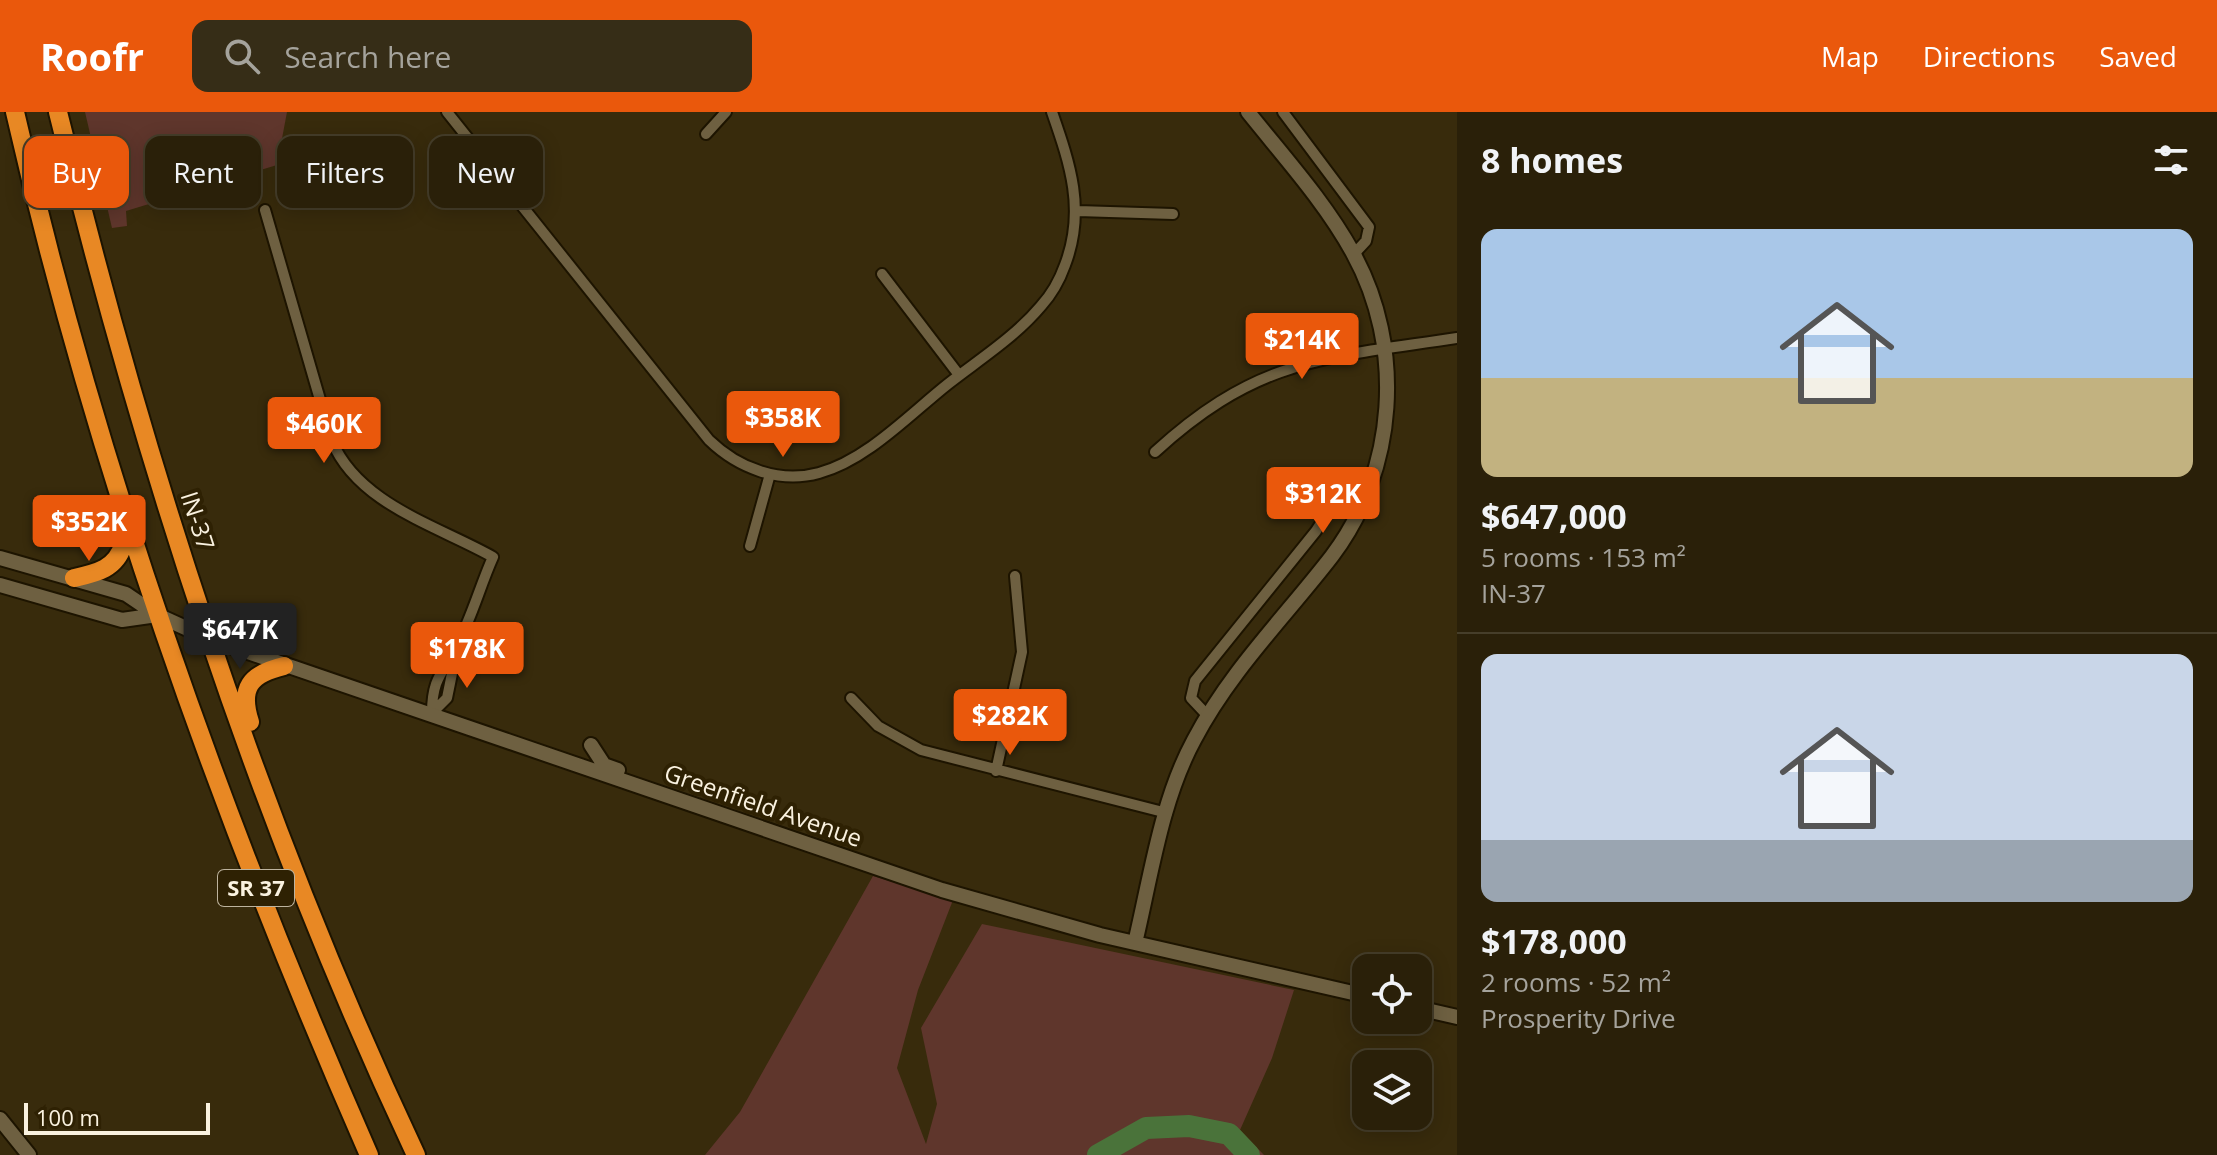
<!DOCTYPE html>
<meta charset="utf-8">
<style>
body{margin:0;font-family:"Open Sans",sans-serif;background:#362d17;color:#f1f3f6;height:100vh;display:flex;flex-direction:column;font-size:30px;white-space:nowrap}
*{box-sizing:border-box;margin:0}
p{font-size:26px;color:#a5a39c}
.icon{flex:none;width:44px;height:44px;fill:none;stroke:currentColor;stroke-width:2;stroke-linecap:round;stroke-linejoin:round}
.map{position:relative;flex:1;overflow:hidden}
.drawer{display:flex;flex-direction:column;background:#2a2009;width:760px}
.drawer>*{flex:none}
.guide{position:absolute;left:24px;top:24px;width:760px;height:72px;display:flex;gap:16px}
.controls{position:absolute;left:1352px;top:842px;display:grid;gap:16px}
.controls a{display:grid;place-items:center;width:80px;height:80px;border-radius:16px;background:#2a2009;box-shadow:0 4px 20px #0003,0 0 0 2px #463e2a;font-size:40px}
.scale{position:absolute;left:24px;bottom:20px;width:186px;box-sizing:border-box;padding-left:8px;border:4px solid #faf2e0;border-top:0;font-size:22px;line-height:28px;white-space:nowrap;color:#faf2e0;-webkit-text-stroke:6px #2e2103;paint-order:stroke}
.price{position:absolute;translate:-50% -68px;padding:0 18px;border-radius:8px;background:#ea580c;color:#fff;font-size:26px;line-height:52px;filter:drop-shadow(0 2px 4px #0008)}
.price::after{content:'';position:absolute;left:50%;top:48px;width:24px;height:18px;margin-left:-12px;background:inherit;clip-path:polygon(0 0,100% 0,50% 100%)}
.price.selected{background:#222;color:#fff}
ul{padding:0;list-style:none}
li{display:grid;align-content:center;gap:16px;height:424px;padding:0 24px}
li+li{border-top:2px solid #463e2a}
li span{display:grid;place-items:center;height:248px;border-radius:16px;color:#555}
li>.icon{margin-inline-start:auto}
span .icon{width:144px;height:144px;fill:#fffc;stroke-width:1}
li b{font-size:34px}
h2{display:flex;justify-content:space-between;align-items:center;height:96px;padding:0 24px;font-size:34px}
.pill{padding:0 28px;border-radius:16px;background:#2a2009;box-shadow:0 4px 20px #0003,0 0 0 2px #463e2a;font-size:28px;line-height:72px}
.pill.selected{background:#ea580c;color:#fff}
header{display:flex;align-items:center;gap:48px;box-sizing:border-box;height:112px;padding:0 40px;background:#ea580c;color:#fff}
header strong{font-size:38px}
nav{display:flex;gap:44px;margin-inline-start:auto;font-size:28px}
.search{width:560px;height:72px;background:#362d17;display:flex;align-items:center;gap:20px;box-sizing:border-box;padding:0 28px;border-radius:16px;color:#a5a39c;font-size:30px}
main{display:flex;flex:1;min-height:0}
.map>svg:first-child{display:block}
.green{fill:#5f362c}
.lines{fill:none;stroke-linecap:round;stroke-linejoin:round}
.river{stroke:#4a733a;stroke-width:22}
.street-casing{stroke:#1d1400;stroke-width:14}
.secondary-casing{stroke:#1d1400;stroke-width:18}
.highway-casing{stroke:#1d1400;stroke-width:22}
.street{stroke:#6e6041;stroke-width:10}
.secondary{stroke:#6e6041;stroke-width:14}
.highway{stroke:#e88824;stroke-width:18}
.labels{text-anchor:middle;stroke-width:8;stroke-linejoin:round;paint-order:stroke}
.shield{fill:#2e2103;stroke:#bdb39e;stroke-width:2}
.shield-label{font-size:22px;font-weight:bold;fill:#faf2e0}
.street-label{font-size:24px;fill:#faf2e0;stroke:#2e2103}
</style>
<header>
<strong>Roofr</strong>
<div class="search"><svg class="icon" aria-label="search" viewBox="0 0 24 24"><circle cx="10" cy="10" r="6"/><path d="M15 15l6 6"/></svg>Search here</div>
<nav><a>Map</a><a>Directions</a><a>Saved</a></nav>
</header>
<main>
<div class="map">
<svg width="1457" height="1043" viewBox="0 0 1457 1043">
<rect width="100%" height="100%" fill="#382b0c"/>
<path class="green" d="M85 0H287L277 53 126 99 127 114 112 116Z
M873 764 953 788 918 878 897 956 926 1032 937 992 921 916 982 812 1294 878 1272 946 1240 1018 1264 1043H705L740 1000Z"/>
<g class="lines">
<path class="river" d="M1098 1043 1146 1016 1189 1014 1229 1022 1249 1043"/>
<defs>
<path id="street" d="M447 0 709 328C738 356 779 372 819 361 867 348 910 302 948 272 980 247 1015 225 1041 194 1052 182 1060 167 1065 153 1086 98 1070 52 1052 0
M1283 0 1369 115 1366 129 1354 142
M706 22 726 0
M265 98 332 329C358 392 438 414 493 445 480 474 472 505 457 533 443 561 432 566 432 601
M1078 99 1173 102
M882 162 959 263
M1155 340C1259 245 1326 246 1457 226
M750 434 770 362
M851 586 878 614 921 638 1167 701
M432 601 447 586 457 537
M1207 603 1191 586 1195 569 1316 419 1337 386 1367 380
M996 659 1022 540 1015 464"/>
<path id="secondary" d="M0 446 126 482 157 503 210 527 942 778 1100 823 1366 884
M0 473 122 508 157 503
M591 633 604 653 618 658
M1135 831C1151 764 1161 689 1194 628 1230 559 1285 505 1332 444 1397 358 1405 235 1353 141 1325 90 1284 45 1248 0
M1418 896 1457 905
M0 1007 29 1043"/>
<path id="highway" d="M15 0C97 359 221 706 369 1043
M58 0C145 357 259 710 416 1043
M74 466C96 461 116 457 123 433L118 414
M250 610C239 576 250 562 284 554"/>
</defs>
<use href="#street" class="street-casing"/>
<use href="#secondary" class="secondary-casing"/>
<use href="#highway" class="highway-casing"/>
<use href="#street" class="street"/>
<use href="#secondary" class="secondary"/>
<use href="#highway" class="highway"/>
</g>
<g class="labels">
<rect class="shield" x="218" y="758" width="76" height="36" rx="6"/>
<g class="shield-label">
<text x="256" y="784">SR 37</text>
</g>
<g class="street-label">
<text transform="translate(197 409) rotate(72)" y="8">IN-37</text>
<text transform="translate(763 694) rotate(19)" y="8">Greenfield Avenue</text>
</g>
</g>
</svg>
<div class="controls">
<a><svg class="icon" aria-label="locate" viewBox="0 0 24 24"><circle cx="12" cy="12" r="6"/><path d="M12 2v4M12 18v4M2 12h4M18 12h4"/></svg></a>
<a><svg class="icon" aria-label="layers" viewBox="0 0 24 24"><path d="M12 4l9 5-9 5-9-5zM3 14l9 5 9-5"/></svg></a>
</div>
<div class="scale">100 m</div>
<b class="price" style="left:1302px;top:269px">$214K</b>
<b class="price" style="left:783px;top:347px">$358K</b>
<b class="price" style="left:324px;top:353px">$460K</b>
<b class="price" style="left:1323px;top:423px">$312K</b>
<b class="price" style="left:89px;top:451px">$352K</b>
<b class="price selected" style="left:240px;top:559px">$647K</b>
<b class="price" style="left:467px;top:578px">$178K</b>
<b class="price" style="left:1010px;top:645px">$282K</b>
<div class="guide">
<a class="pill selected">Buy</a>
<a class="pill">Rent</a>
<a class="pill">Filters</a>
<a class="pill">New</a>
</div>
</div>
<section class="drawer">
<h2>8 homes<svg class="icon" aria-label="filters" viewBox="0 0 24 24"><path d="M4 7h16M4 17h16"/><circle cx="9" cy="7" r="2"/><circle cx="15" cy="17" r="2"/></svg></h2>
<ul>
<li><span style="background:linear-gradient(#a9c7e8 60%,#c2b280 0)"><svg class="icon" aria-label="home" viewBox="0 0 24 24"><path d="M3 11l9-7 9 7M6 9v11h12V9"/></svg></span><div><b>$647,000</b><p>5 rooms · 153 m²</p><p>IN-37</p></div></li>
<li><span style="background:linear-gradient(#c9d6e8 75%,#9aa5b1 0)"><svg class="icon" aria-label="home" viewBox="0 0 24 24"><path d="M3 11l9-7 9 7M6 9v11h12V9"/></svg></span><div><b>$178,000</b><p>2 rooms · 52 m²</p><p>Prosperity Drive</p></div></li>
</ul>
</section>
</main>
